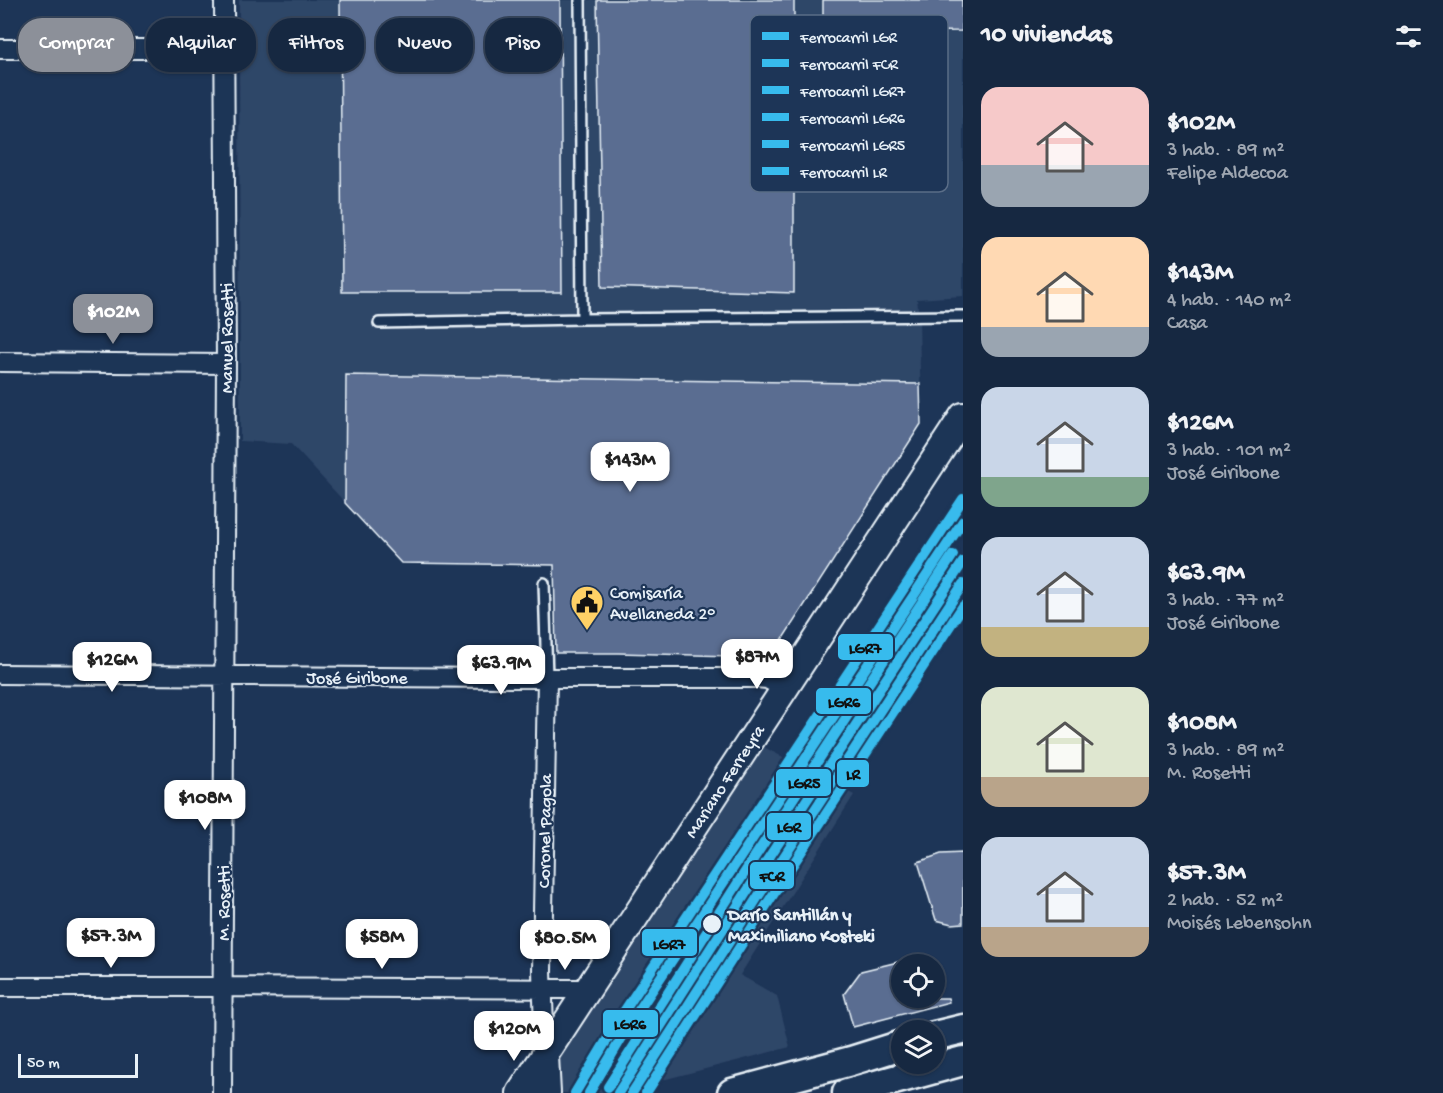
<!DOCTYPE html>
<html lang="es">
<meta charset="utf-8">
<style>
body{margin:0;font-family:"Gochi Hand",sans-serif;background:#1f3048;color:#f1f3f6;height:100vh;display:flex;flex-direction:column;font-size:22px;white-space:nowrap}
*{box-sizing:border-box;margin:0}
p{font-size:20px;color:#9ea6b1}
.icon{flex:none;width:33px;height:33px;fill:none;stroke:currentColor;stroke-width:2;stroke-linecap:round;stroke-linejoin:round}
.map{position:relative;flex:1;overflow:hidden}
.details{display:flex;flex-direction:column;background:#162841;width:480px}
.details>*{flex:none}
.top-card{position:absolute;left:18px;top:18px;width:570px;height:54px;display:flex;gap:12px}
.tools{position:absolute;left:891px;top:954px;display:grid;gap:12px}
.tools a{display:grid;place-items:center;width:54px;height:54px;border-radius:50%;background:#162841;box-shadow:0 2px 4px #0004,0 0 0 2px #35445a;font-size:30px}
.scale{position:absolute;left:18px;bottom:15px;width:120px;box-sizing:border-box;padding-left:6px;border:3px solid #e8f1f8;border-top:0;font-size:16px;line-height:21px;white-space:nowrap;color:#e8f1f8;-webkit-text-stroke:4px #1d3557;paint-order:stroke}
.price{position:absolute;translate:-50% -51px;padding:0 14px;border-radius:12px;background:#fff;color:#222;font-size:20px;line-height:39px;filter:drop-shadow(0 2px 3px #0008)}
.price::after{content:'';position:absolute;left:50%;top:36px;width:18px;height:14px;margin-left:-9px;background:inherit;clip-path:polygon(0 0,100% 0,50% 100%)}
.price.selected{background:#8c9099;color:#fff}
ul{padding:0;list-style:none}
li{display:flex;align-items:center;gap:18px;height:150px;padding:0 18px}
li span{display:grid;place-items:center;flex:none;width:168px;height:120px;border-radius:18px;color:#555}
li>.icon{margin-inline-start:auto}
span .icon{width:72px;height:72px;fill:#fffc;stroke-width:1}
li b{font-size:26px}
h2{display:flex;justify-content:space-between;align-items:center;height:72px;padding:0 18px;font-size:26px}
.pill{padding:0 21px;border-radius:24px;background:#162841;box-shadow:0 2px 4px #0004,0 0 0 2px #35445a;font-size:21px;line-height:54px}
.pill.selected{background:#8c9099;color:#fff}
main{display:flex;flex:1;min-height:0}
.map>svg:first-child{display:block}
.built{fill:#2f4668}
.building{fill:#5a6d91;stroke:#e8f1f8;stroke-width:1.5}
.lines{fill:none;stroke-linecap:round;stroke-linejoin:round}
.lane-casing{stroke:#e8f1f8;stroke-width:14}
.street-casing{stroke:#e8f1f8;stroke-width:22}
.secondary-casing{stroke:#e8f1f8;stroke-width:30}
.primary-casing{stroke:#e8f1f8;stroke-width:33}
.lane{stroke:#1d3557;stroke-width:9}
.street{stroke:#1d3557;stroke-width:18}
.secondary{stroke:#1d3557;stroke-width:26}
.primary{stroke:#1d3557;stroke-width:28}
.rail-1-casing{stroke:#1d3557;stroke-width:15}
.rail-2-casing{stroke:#1d3557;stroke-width:15}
.rail-3-casing{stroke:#1d3557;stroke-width:15}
.rail-4-casing{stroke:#1d3557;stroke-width:15}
.rail-5-casing{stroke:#1d3557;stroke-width:15}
.rail-6-casing{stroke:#1d3557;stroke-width:15}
.rail-1{stroke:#37bbed;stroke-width:10}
.rail-2{stroke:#37bbed;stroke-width:10}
.rail-3{stroke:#37bbed;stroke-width:10}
.rail-4{stroke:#37bbed;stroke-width:10}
.rail-5{stroke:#37bbed;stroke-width:10}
.rail-6{stroke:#37bbed;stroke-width:10}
.stop-dot{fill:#e8f1f8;stroke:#1d3557;stroke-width:2}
.labels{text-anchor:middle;stroke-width:4.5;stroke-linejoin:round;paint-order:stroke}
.street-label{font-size:18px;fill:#e8f1f8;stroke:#1d3557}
.poi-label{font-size:18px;fill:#e8f1f8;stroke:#1d3557;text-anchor:start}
.stop-label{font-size:18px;font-weight:bold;fill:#e8f1f8;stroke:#1d3557;text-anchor:start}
.key{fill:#1d3557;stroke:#5a6d87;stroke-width:1.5}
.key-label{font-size:16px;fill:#e8f1f8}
.line-badge{stroke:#1d3557;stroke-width:2}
.pale-badge-label{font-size:16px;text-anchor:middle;font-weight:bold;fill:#111}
</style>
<main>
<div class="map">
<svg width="963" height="1093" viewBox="0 0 963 1093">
<rect width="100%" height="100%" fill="#1d3557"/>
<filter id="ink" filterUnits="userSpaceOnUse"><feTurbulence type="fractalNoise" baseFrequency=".0167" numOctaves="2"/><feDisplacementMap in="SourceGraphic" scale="12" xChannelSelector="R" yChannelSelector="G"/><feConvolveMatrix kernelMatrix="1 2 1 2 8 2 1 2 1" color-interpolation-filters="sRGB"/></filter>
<g filter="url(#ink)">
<path class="built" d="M239 0H963V296L917 299 919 316 921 424 771 657 618 653V610L555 606 553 565 401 563 291 444 240 441Z
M762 746 854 795 740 975 777 996 790 1047 612 1093H562L558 1058Z"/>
<path class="building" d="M340 0H560L562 292H342Z
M597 0H794V293L602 287Z
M823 0H962V31L893 32V26L823 25Z
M346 375 920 384 921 424 771 657 618 653H556L554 565 401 563 345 503Z
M963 853V923L952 924 936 920 918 862 941 854Z
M902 961V998H948L949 1002 853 1027 844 994 861 971Z"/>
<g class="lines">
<defs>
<path id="lane" d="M580 0 582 319
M379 323 582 319 963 316
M544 583 547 677"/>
<path id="street" d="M0 49H225
M0 362 226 364
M0 674 505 678H757L767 679 784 688
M0 987H222L588 989
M545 1056 542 971 547 677
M222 1093 226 364 224 0"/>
<path id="secondary" d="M545 1056 547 1093
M520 1093 963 416"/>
<path id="primary" d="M934 1036 963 1029
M732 1093 851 1061 902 1045
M847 1093 963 1061"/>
</defs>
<use href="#lane" class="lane-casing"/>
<use href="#street" class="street-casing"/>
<use href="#secondary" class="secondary-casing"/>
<use href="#primary" class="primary-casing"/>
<use href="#lane" class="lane"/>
<use href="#street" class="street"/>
<use href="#secondary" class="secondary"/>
<use href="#primary" class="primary"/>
<defs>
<path id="rail-1" d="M618 1093 762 868 963 562"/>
<path id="rail-2" d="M632 1093 772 875 963 584"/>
<path id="rail-3" d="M575 1093 623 1013 963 499"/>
<path id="rail-4" d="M589 1093 633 1019 963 521"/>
<path id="rail-5" d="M608 1087 752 861 953 555"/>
<path id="rail-6" d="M646 1093 782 881 963 606"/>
</defs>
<use href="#rail-1" class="rail-1-casing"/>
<use href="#rail-2" class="rail-2-casing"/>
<use href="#rail-3" class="rail-3-casing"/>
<use href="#rail-4" class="rail-4-casing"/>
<use href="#rail-5" class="rail-5-casing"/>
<use href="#rail-6" class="rail-6-casing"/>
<use href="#rail-1" class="rail-1"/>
<use href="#rail-2" class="rail-2"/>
<use href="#rail-3" class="rail-3"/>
<use href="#rail-4" class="rail-4"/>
<use href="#rail-5" class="rail-5"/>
<use href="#rail-6" class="rail-6"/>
</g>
</g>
<defs>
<symbol id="civic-pin" viewBox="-11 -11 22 30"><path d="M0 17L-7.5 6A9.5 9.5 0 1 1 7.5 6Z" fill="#ffd166" stroke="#1d3557"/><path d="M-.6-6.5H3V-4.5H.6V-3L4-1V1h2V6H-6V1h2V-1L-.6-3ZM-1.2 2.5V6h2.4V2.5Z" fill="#111"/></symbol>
</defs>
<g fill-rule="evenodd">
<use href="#civic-pin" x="568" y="583" width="38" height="52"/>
</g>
<circle class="stop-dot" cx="712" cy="924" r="10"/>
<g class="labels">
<g class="street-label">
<text transform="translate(226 338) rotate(-90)" y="6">Manuel Rosetti</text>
<text x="357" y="683">José Giribone</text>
<text transform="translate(724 781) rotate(-57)" y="6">Mariano Ferreyra</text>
<text transform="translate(544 831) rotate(-89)" y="6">Coronel Pagola</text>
<text transform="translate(223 903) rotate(-90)" y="6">M. Rosetti</text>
</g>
<g class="poi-label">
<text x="610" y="598">Comisaría<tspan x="610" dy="21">Avellaneda 2°</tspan></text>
</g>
<g class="stop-label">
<text x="728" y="920">Darío Santillán y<tspan x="728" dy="21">Maximiliano Kosteki</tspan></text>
</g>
</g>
<rect x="750" y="15" width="198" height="177" rx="9" class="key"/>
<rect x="762" y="32" width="27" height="8" fill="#37bbed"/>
<rect x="762" y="59" width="27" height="8" fill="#37bbed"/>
<rect x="762" y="86" width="27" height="8" fill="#37bbed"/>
<rect x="762" y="113" width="27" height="8" fill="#37bbed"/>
<rect x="762" y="140" width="27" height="8" fill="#37bbed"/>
<rect x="762" y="167" width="27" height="8" fill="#37bbed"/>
<g class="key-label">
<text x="800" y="42">Ferrocarril LGR</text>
<text x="800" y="69">Ferrocarril FCR</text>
<text x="800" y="96">Ferrocarril LGR7</text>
<text x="800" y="123">Ferrocarril LGR6</text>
<text x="800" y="150">Ferrocarril LGR5</text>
<text x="800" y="177">Ferrocarril LR</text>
</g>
<g class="line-badge">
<rect x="837" y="633" width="57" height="28" rx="6" fill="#37bbed"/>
<rect x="815" y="687" width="57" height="28" rx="6" fill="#37bbed"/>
<rect x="836" y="759" width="34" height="29" rx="6" fill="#37bbed"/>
<rect x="775" y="768" width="57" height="29" rx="6" fill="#37bbed"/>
<rect x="766" y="812" width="46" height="29" rx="6" fill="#37bbed"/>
<rect x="749" y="861" width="46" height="29" rx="6" fill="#37bbed"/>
<rect x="641" y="928" width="57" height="29" rx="6" fill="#37bbed"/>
<rect x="602" y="1009" width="57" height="29" rx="6" fill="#37bbed"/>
</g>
<g class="pale-badge-label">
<text x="865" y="653">LGR7</text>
<text x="844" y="707">LGR6</text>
<text x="853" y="779">LR</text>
<text x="804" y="788">LGR5</text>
<text x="789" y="832">LGR</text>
<text x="772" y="881">FCR</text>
<text x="669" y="949">LGR7</text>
<text x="630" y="1029">LGR6</text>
</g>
</svg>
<div class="tools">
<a><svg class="icon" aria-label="locate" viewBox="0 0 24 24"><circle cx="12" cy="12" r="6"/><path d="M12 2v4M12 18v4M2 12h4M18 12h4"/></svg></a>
<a><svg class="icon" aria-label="layers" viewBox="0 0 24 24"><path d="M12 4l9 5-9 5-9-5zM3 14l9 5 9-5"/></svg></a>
</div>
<div class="scale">50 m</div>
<b class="price selected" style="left:113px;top:345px">$102M</b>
<b class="price" style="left:630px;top:493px">$143M</b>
<b class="price" style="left:757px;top:690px">$87M</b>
<b class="price" style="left:112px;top:693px">$126M</b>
<b class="price" style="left:501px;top:696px">$63.9M</b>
<b class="price" style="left:205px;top:831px">$108M</b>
<b class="price" style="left:111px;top:969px">$57.3M</b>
<b class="price" style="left:382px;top:970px">$58M</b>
<b class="price" style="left:565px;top:971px">$80.5M</b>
<b class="price" style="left:514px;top:1062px">$120M</b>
<div class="top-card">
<a class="pill selected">Comprar</a>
<a class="pill">Alquilar</a>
<a class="pill">Filtros</a>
<a class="pill">Nuevo</a>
<a class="pill">Piso</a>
</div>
</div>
<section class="details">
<h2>10 viviendas<svg class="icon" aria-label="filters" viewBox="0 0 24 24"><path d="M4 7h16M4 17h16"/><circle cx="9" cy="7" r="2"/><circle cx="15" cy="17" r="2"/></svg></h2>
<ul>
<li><span style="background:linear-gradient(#f6c9c9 65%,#9aa5b1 0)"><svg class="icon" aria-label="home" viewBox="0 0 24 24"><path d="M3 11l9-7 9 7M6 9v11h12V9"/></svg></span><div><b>$102M</b><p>3 hab. · 89 m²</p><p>Felipe Aldecoa</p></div></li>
<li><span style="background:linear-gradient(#ffd9b3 75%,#9aa5b1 0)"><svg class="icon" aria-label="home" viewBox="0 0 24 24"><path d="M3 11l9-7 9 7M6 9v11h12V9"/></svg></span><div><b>$143M</b><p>4 hab. · 140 m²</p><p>Casa</p></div></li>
<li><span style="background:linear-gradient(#c9d6e8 75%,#7fa58c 0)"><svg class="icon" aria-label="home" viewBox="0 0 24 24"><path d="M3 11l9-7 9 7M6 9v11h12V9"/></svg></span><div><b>$126M</b><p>3 hab. · 101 m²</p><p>José Giribone</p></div></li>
<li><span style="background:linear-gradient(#c9d6e8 75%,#c2b280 0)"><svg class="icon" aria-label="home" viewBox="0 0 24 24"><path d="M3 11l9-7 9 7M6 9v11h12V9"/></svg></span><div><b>$63.9M</b><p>3 hab. · 77 m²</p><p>José Giribone</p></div></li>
<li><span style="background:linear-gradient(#dfe7d0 75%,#b9a48a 0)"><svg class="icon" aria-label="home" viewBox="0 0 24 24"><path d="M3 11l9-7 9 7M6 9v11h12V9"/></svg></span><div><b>$108M</b><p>3 hab. · 89 m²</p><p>M. Rosetti</p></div></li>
<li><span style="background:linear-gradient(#c9d6e8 75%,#b9a48a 0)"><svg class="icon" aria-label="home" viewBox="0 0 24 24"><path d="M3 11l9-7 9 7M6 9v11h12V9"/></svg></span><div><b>$57.3M</b><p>2 hab. · 52 m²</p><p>Moisés Lebensohn</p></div></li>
</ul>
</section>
</main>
